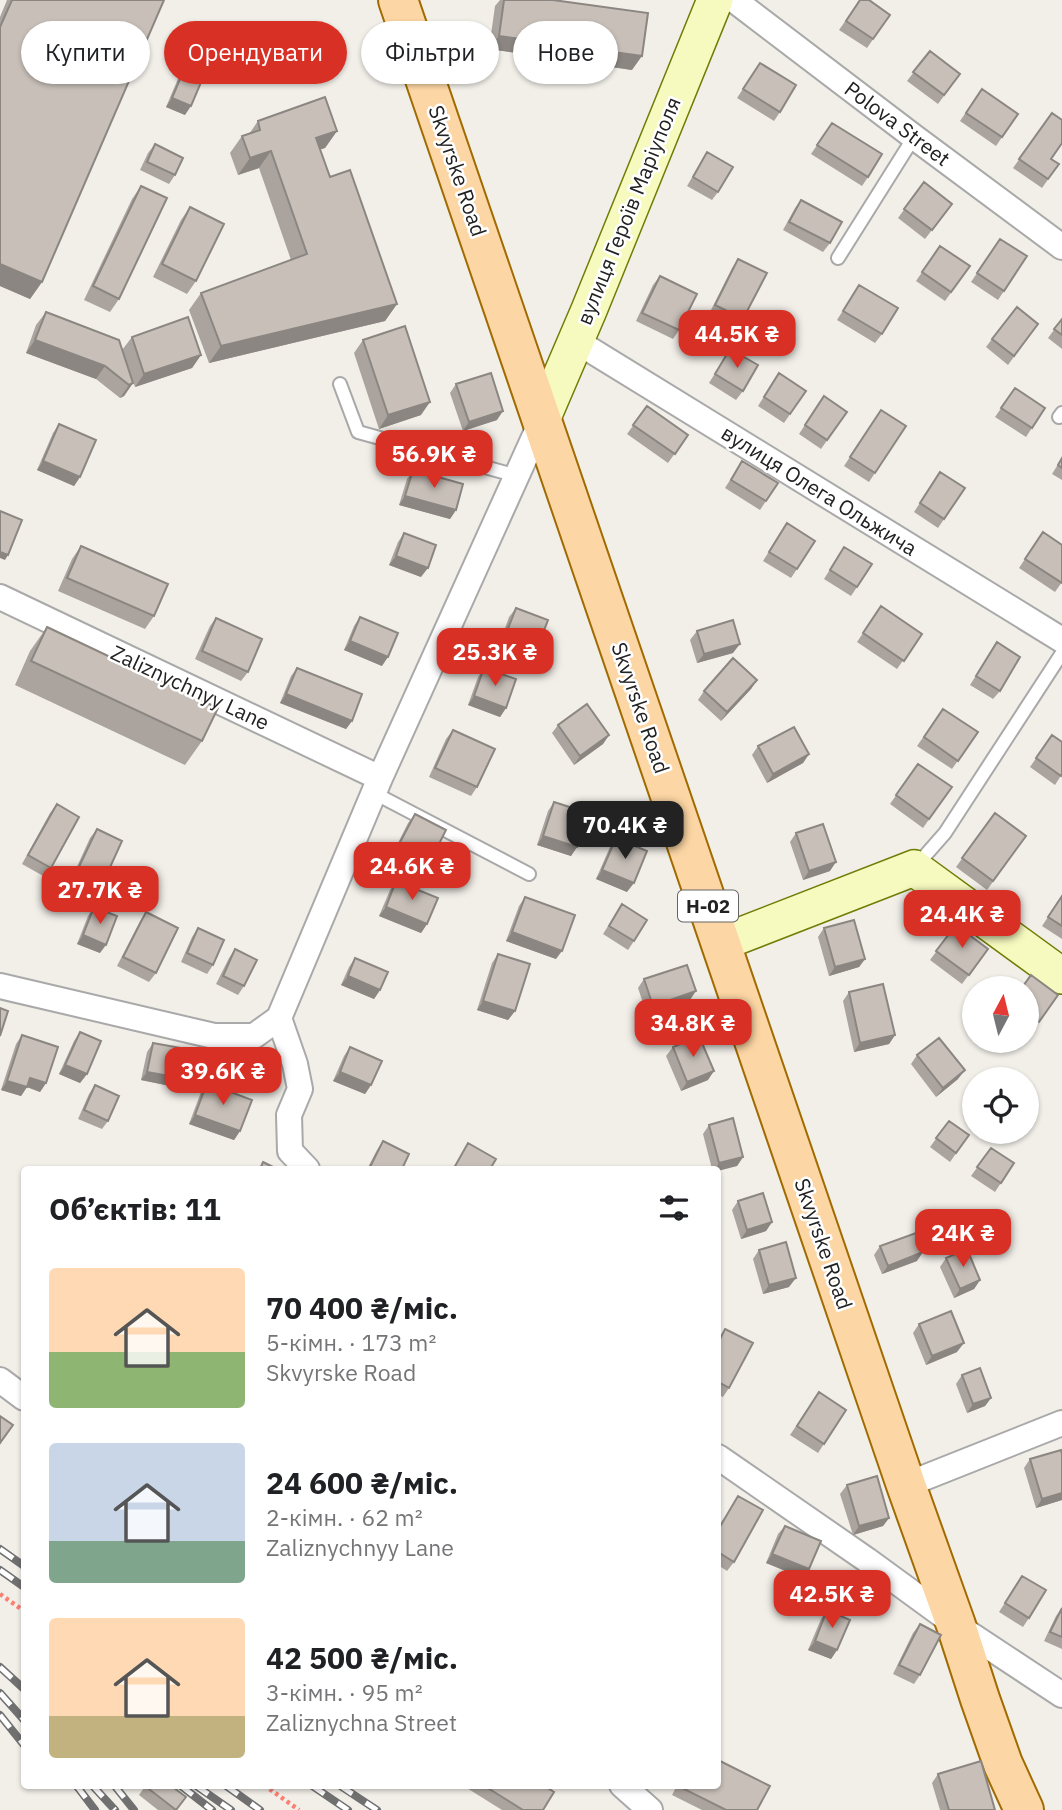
<!DOCTYPE html>
<html lang="uk">
<meta charset="utf-8">
<style>
body{margin:0;font-family:"IBM Plex Sans",sans-serif;background:#f6f6f6;color:#202124;height:100vh;display:flex;flex-direction:column;font-size:26px;white-space:nowrap}
*{box-sizing:border-box;margin:0}
p{font-size:23px;color:#757577}
.icon{flex:none;width:38px;height:38px;fill:none;stroke:currentColor;stroke-width:2;stroke-linecap:round;stroke-linejoin:round}
.map{position:relative;flex:1;overflow:hidden}
.side{position:absolute;left:21px;top:1166px;width:700px;height:623px;display:flex;flex-direction:column;background:#fff;border-radius:7px;box-shadow:0 2px 5px #0004}
.side>*{flex:none}
.guide{position:absolute;left:21px;top:21px;width:700px;height:63px;display:flex;gap:14px}
.needle{width:46px;rotate:7deg}
.tools{position:absolute;left:962px;top:976px;display:grid;gap:14px}
.tools a{display:grid;place-items:center;width:77px;height:77px;border-radius:50%;background:#fff;box-shadow:0 2px 5px #0004;font-size:35px}
.price{position:absolute;translate:-50% -60px;padding:0 16px;border-radius:14px;background:#d93025;color:#fff;font-size:23px;line-height:46px;filter:drop-shadow(0 2px 4px #0008)}
.price::after{content:'';position:absolute;left:50%;top:42px;width:21px;height:16px;margin-left:-10px;background:inherit;clip-path:polygon(0 0,100% 0,50% 100%)}
.price.current{background:#222;color:#fff}
ul{padding:0;list-style:none}
li{display:flex;align-items:center;gap:21px;height:175px;padding:0 28px}
li span{display:grid;place-items:center;flex:none;width:196px;height:140px;border-radius:7px;color:#555}
li>.icon{margin-inline-start:auto}
span .icon{width:84px;height:84px;fill:#fffc;stroke-width:1}
li b{font-size:30px}
h2{display:flex;justify-content:space-between;align-items:center;height:84px;padding:0 28px;font-size:30px}
.chip{padding:0 24px;border-radius:32px;background:#fff;box-shadow:0 2px 5px #0004;font-size:24px;line-height:63px}
.chip.current{background:#d93025;color:#fff}
.map>svg:first-child{display:block}
.lines{fill:none;stroke-linecap:round;stroke-linejoin:round}
.lane-casing{stroke:#a9a9a9;stroke-width:16}
.street-casing{stroke:#a9a9a9;stroke-width:28}
.secondary-casing{stroke:#707d05;stroke-width:38}
.primary-casing{stroke:#a06b00;stroke-width:42}
.path{stroke:#fa8072;stroke-width:4.5;stroke-dasharray:3.5 3.5;stroke-linecap:butt}
.lane{stroke:#fff;stroke-width:12}
.street{stroke:#fff;stroke-width:24}
.secondary{stroke:#f7fabf;stroke-width:35}
.primary{stroke:#fcd6a4;stroke-width:38}
.rail-casing{stroke:#707070;stroke-width:8}
.rail{stroke:#fff;stroke-width:5;stroke-dasharray:16;stroke-linecap:butt}
.wall{fill:#aba49e}
.shaded-wall{fill:#8b8681}
.building{fill:#c7bfb8;stroke:#8b8681;stroke-width:2}
.labels{text-anchor:middle;stroke-width:5;stroke-linejoin:round;paint-order:stroke}
.shield{fill:#fff;stroke:#646464;stroke-width:2}
.shield-label{font-size:19px;font-weight:bold;fill:#222}
.street-label{font-size:21px;fill:#222;stroke:#fff}
</style>
<div class="map">
<svg width="1062" height="1810" viewBox="0 0 1062 1810">
<rect width="100%" height="100%" fill="#f2efe9"/>
<g class="lines">
<defs>
<path id="lane" d="M838 258 914 137
M340 384 358 432 517 476
M1059 417 1062 413
M374 793 529 874
M916 866 945 833 1062 653"/>
<path id="street" d="M734 0 914 137 1062 247
M576 341 1062 640
M0 597 380 778
M0 986 214 1036H254L279 1018 380 778 541 422
M279 1018 295 1064 300 1089 289 1115 290 1151 307 1169
M0 1380 24 1398
M718 1457 867 1560 956 1625 1062 1695
M906 1485 1062 1423
M622 1785 650 1810"/>
<path id="secondary" d="M541 422 589 310 715 0
M721 943 914 868 1062 976"/>
<path id="primary" d="M398 0 906 1485 956 1625 980 1699 1003 1764 1024 1810"/>
</defs>
<use href="#lane" class="lane-casing"/>
<use href="#street" class="street-casing"/>
<use href="#secondary" class="secondary-casing"/>
<use href="#primary" class="primary-casing"/>
<path class="path" d="M0 1594 24 1611
M264 1785 299 1810"/>
<use href="#lane" class="lane"/>
<use href="#street" class="street"/>
<use href="#secondary" class="secondary"/>
<use href="#primary" class="primary"/>
<defs>
<path id="rail" d="M0 1549 24 1566
M0 1570 24 1587
M0 1667 24 1689
M0 1693 24 1720
M0 1715 24 1745
M76 1785 95 1810
M92 1785 115 1810
M114 1785 134 1810
M180 1785 212 1810
M195 1785 231 1810
M225 1785 260 1810
M311 1785 348 1810
M339 1785 377 1810"/>
</defs>
<use href="#rail" class="rail-casing"/>
<use href="#rail" class="rail"/>
</g>
<path class="wall" d="M7 0H164L42 282 30 299 0 286V17Z
M500 0H553L632 70 489 49 495 6Z
M860 0 890 15 867 48 839 30Z
M194 46 185 115 166 107 188 55Z
M930 51 960 74 938 104 907 81Z
M760 63 780 112 774 121 737 98Z
M982 89 1018 114 996 146 960 121Z
M1052 113 1051 159 1059 164 1042 188 1013 168Z
M258 121 337 131 325 148 320 149 330 177 397 304 385 321 209 363 189 310 201 293 291 260 259 168 238 175 230 153 242 136 249 134Z
M832 123 868 177 862 186 811 154Z
M155 144 175 175 169 184 140 170 148 153Z
M707 152 718 192 712 200 687 186Z
M924 182 952 204 925 239 898 218Z
M141 186 119 299 110 312 84 300 132 199Z
M801 200 830 243 823 252 783 230 795 208Z
M190 207 196 281 187 294 153 277 181 220Z
M1000 239 1027 256 998 300 971 282Z
M940 246 970 266 945 301 916 281Z
M738 259 743 319 737 328 709 314 732 268Z
M660 276 679 330 673 339 636 321 653 285Z
M859 285 882 334 875 343 837 320Z
M46 312 133 383 124 396 120 398 96 379 26 353 36 325Z
M1062 319V349L1048 338Z
M1038 324 1008 365 986 347 992 339Z
M132 337 201 355 192 368 135 387 122 350Z
M363 340 421 415 379 429 354 353Z
M730 349 743 391 736 400 709 383Z
M779 373 806 391 784 423 758 406Z
M456 384 497 420 463 431 450 393Z
M1015 388 1045 408 1026 437 995 417Z
M824 396 847 412 821 449 799 434Z
M647 406 688 435 668 463 627 434Z
M881 410 906 426 869 482 844 466Z
M59 424 80 477 74 486 37 470 53 433Z
M1062 458V480L1052 474Z
M742 461 778 483 760 510 725 488Z
M413 470 456 510 450 519 399 505 407 479Z
M940 472 965 488 938 528 914 512Z
M787 523 797 569 791 578 763 561Z
M1043 532 1062 582 1055 592 1019 568Z
M404 533 421 577 389 565 398 542Z
M81 546 154 616 145 629 58 591 72 559Z
M844 547 857 587 851 596 824 579Z
M881 606 922 634 897 669 857 642Z
M516 608 530 660 498 648 509 617Z
M360 617 382 666 344 650 354 626Z
M216 618 248 672 241 681 195 659 210 626Z
M47 627 202 741 185 765 15 685 30 651Z
M697 631 733 653 697 663 690 640Z
M997 642 1000 691 993 699 970 685Z
M297 668 352 721 346 729 280 703 291 676Z
M484 668 506 708 500 717 468 705 478 677Z
M757 680 751 689 721 721 698 700 704 691Z
M943 709 978 732 952 769 917 746Z
M558 725 609 735 603 744 574 765 552 733Z
M453 730 477 787 471 796 429 777 446 739Z
M1052 735 1062 774 1055 785 1030 767Z
M758 746 809 754 803 763 767 783 752 755Z
M918 764 952 787 923 828 890 804Z
M554 802 577 847 571 856 537 845 548 811Z
M57 804 51 868 45 877 22 864 50 813Z
M995 813 1026 836 987 890 956 867Z
M415 814 430 862 423 871 392 855 408 823Z
M97 829 102 885 95 894 70 882 90 838Z
M796 833 830 871 803 880 790 842Z
M616 838 627 892 596 879 610 847Z
M396 881 427 924 421 933 379 916 390 890Z
M1062 896V939L1042 926Z
M525 897 556 959 506 941 519 906Z
M622 904 634 941 628 950 603 934Z
M94 907 100 953 77 944 88 916Z
M146 912 156 973 149 982 117 966 140 921Z
M956 925 988 949 962 984 930 960Z
M198 928 213 965 207 974 181 962 192 937Z
M824 928 865 959 859 967 829 976 818 937Z
M235 949 244 986 238 995 216 984 229 958Z
M498 954 515 1011 508 1020 477 1010 492 963Z
M355 958 380 990 374 999 341 985 349 967Z
M644 979 690 1000 647 1015 638 988Z
M1027 989 1058 995 1032 1031 1027 1028Z
M849 992 895 1035 889 1044 854 1052 843 1001Z
M80 1032 87 1074 80 1083 59 1074 74 1041Z
M22 1035 46 1083 40 1092 27 1087 21 1096 1 1090 16 1044Z
M153 1043 186 1079 180 1088 141 1080 147 1052Z
M350 1047 371 1085 365 1094 333 1081 344 1056Z
M673 1047 708 1080 681 1091 666 1056Z
M917 1055 958 1079 936 1097 911 1064Z
M207 1083 240 1131 234 1140 189 1124 201 1092Z
M95 1085 108 1121 102 1129 78 1119 89 1094Z
M949 1121 969 1135 950 1162 930 1147Z
M709 1125 743 1157 737 1166 712 1169 703 1134Z
M383 1141 402 1169H367L377 1150Z
M991 1148 1014 1163 995 1192 971 1176Z
M738 1201 772 1222 766 1231 741 1239 732 1210Z
M880 1246 917 1261 882 1274 874 1255Z
M759 1250 789 1287 763 1294 753 1259Z
M946 1258 980 1280 974 1289 954 1298 940 1267Z
M919 1324 957 1352 926 1365 913 1333Z
M725 1329 729 1388 723 1397 718 1395V1340Z
M962 1375 991 1398 985 1406 967 1413 956 1384Z
M819 1392 846 1410 818 1453 790 1435Z
M1062 1454V1500L1036 1508 1024 1468 1030 1459Z
M847 1485 889 1518 883 1526 853 1535 840 1494Z
M738 1496 734 1562 727 1571 718 1565V1528Z
M785 1526 809 1569 803 1578 766 1563 778 1534Z
M1022 1576 1029 1618 1023 1627 999 1612Z
M1062 1608V1649L1044 1641 1056 1616Z
M827 1610 837 1650 831 1659 808 1650 821 1619Z
M920 1624V1675L914 1684 893 1674 913 1633Z
M938 1774 995 1810H940L932 1783Z
M146 1785 186 1797 176 1810H158L139 1795Z
M462 1785H543V1810H502Z
M677 1785H718L757 1810H702L672 1795Z"/>
<path class="shaded-wall" d="M499 36 642 56 632 70 489 49Z
M172 98 191 106 185 115 166 107Z
M337 131 325 148 304 155 316 138Z
M271 151 259 168 238 175 250 158Z
M0 264 42 282 30 299 0 286Z
M397 304 385 321 209 363 221 346Z
M35 340 105 366 96 379 26 353Z
M201 355 192 368 135 387 144 374Z
M133 383 124 396 120 398 129 385Z
M430 402 421 415 379 429 388 415Z
M503 411 497 420 463 431 469 422Z
M43 461 80 477 74 486 37 470Z
M405 496 456 510 450 519 399 505Z
M0 552 8 555 5 560 0 558Z
M396 556 428 568 421 577 389 565Z
M504 639 536 651 530 660 498 648Z
M350 641 388 657 382 666 344 650Z
M740 644 733 653 697 663 704 654Z
M757 680 751 689 721 721 727 712Z
M286 694 352 721 346 729 280 703Z
M474 696 506 708 500 717 468 705Z
M609 735 603 744 574 765 580 756Z
M809 754 803 763 767 783 773 774Z
M543 836 577 847 571 856 537 845Z
M836 862 830 871 803 880 809 871Z
M602 870 634 883 627 892 596 879Z
M386 907 427 924 421 933 379 916Z
M512 932 562 951 556 959 506 941Z
M83 935 106 945 100 953 77 944Z
M865 959 859 967 829 976 835 967Z
M348 976 380 990 374 999 341 985Z
M696 991 690 1000 647 1015 653 1006Z
M483 1001 515 1011 508 1020 477 1010Z
M895 1035 889 1044 854 1052 860 1043Z
M65 1065 87 1074 80 1083 59 1074Z
M965 1070 958 1079 936 1097 943 1088Z
M714 1071 708 1080 681 1091 687 1082Z
M147 1072 186 1079 180 1088 141 1080Z
M340 1072 371 1085 365 1094 333 1081Z
M30 1078 46 1083 40 1092 27 1087 21 1096 1 1090 7 1081Z
M195 1115 240 1131 234 1140 189 1124Z
M743 1157 737 1166 718 1171V1169H715L719 1163Z
M772 1222 766 1231 741 1239 747 1230Z
M923 1252 917 1261 882 1274 888 1266Z
M796 1278 789 1287 763 1294 769 1285Z
M980 1280 974 1289 954 1298 960 1289Z
M964 1343 957 1352 926 1365 932 1356Z
M991 1398 985 1406 967 1413 973 1404Z
M1062 1493V1500L1036 1508 1042 1499Z
M889 1518 883 1526 853 1535 859 1526Z
M772 1554 809 1569 803 1578 766 1563Z
M815 1641 837 1650 831 1659 808 1650Z"/>
<path class="building" d="M12 0H164L42 282 0 264V27Z
M504 0H553L648 13 642 56 499 36Z
M860 0H869L890 15 873 39 846 21Z
M194 46 213 54 191 106 172 98Z
M930 51 960 74 944 95 913 72Z
M760 63 796 85 780 112 743 89Z
M982 89 1018 114 1002 137 966 113Z
M325 97 337 131 316 138 330 177 350 170 397 304 221 346 201 293 307 254 271 151 250 158 242 136 260 130 258 121Z
M1052 113 1062 120V143L1051 159 1059 164 1048 179 1019 159Z
M832 123 882 154 868 177 817 145Z
M155 144 183 158 175 175 147 162Z
M707 152 733 167 718 192 693 177Z
M924 182 952 204 932 230 904 209Z
M141 186 167 198 119 299 93 286Z
M801 200 842 222 830 243 789 222Z
M190 207 224 224 196 281 162 264Z
M1000 239 1027 256 1004 291 977 273Z
M940 246 970 266 951 292 922 272Z
M738 259 767 273 743 319 715 305Z
M660 276 697 294 679 330 642 313Z
M859 285 898 308 882 334 843 311Z
M1017 307 1038 324 1014 356 992 339Z
M46 312 119 340 133 383 129 385 105 366 35 340Z
M188 317 201 355 144 374 132 337Z
M1062 319V335L1054 329Z
M405 326 430 402 388 415 363 340Z
M730 349 758 365 743 391 715 374Z
M491 373 503 411 469 422 456 384Z
M779 373 806 391 790 414 764 397Z
M1015 388 1045 408 1032 428 1001 408Z
M824 396 847 412 827 440 805 425Z
M647 406 688 435 675 454 633 425Z
M881 410 906 426 875 473 850 457Z
M59 424 96 440 80 477 43 461Z
M1062 458V468L1058 465Z
M742 461 778 483 766 501 731 480Z
M413 470 463 484 456 510 405 496Z
M940 472 965 488 944 519 920 503Z
M0 511 22 520 8 555 0 552Z
M787 523 815 541 797 569 769 552Z
M1043 532 1062 545V583L1025 559Z
M404 533 436 545 428 568 396 556Z
M81 546 168 584 154 616 67 578Z
M844 547 872 564 857 587 830 570Z
M881 606 922 634 904 661 863 633Z
M516 608 548 620 536 651 504 639Z
M360 617 398 633 388 657 350 641Z
M216 618 262 639 248 672 202 651Z
M733 620 740 644 704 654 697 631Z
M47 627 218 708 202 741 31 661Z
M997 642 1020 657 1000 691 976 676Z
M733 658 757 680 727 712 704 691Z
M297 668 362 694 352 721 286 694Z
M484 668 516 679 506 708 474 696Z
M587 704 609 735 580 756 558 725Z
M943 709 978 732 958 761 924 737Z
M794 727 809 754 773 774 758 746Z
M453 730 495 749 477 787 435 768Z
M1052 735 1062 742V774L1061 776 1036 758Z
M918 764 952 787 929 819 896 795Z
M554 802 588 813 577 847 543 836Z
M57 804 79 817 51 868 28 855Z
M995 813 1026 836 993 881 962 858Z
M415 814 446 830 430 862 398 846Z
M823 824 836 862 809 871 796 833Z
M97 829 122 841 102 885 76 873Z
M616 838 647 851 634 883 602 870Z
M396 881 438 898 427 924 386 907Z
M1062 896V926L1048 917Z
M525 897 575 915 562 951 512 932Z
M622 904 647 920 634 941 609 926Z
M94 907 117 916 106 945 83 935Z
M146 912 178 928 156 973 123 957Z
M854 920 865 959 835 967 824 928Z
M956 925 988 949 969 975 936 951Z
M198 928 224 940 213 965 187 953Z
M235 949 257 960 244 986 223 976Z
M498 954 530 964 515 1011 483 1001Z
M355 958 388 972 380 990 348 976Z
M687 965 696 991 653 1006 644 979Z
M1031 975 1058 995 1039 1022 1027 1014V989H1021Z
M883 984 895 1035 860 1043 849 992Z
M0 1008 8 1011 0 1036Z
M80 1032 101 1041 87 1074 65 1065Z
M22 1035 58 1047 46 1083 30 1078 27 1087 7 1081Z
M699 1036 714 1071 687 1082 673 1047Z
M939 1038 965 1070 943 1088 917 1055Z
M153 1043 192 1050 186 1079 147 1072Z
M350 1047 382 1061 371 1085 340 1072Z
M207 1083 252 1100 240 1131 195 1115Z
M95 1085 119 1096 108 1121 84 1110Z
M733 1118 743 1157 719 1163 709 1125Z
M949 1121 969 1135 956 1153 936 1138Z
M383 1141 409 1154 402 1169H369Z
M468 1143 496 1159 490 1169 454 1168Z
M991 1148 1014 1163 1001 1183 977 1167Z
M263 1162 277 1169H260Z
M763 1193 772 1222 747 1230 738 1201Z
M916 1233 923 1252 888 1266 880 1246Z
M786 1242 796 1278 769 1285 759 1250Z
M967 1249 980 1280 960 1289 946 1258Z
M951 1311 964 1343 932 1356 919 1324Z
M725 1329 753 1343 729 1388 718 1382V1343Z
M980 1368 991 1398 973 1404 962 1375Z
M819 1392 846 1410 824 1444 797 1426Z
M0 1416 13 1425 0 1443Z
M1061 1450 1062 1454V1493L1042 1499 1030 1459Z
M877 1476 889 1518 859 1526 847 1485Z
M738 1496 763 1510 734 1562 718 1552V1530Z
M785 1526 821 1541 809 1569 772 1554Z
M1022 1576 1046 1590 1029 1618 1005 1603Z
M1062 1608V1637L1050 1632Z
M827 1610 850 1620 837 1650 815 1641Z
M920 1624 941 1635 920 1675 899 1665Z
M718 1760 770 1786 757 1810H726L678 1786V1785H718Z
M981 1761 995 1810H949L938 1774Z
M146 1785H170L186 1797 176 1810 145 1786Z
M483 1785H543L554 1792 543 1810H523Z"/>
<g class="labels">
<rect class="shield" x="678" y="890.5" width="60" height="31" rx="5"/>
<g class="shield-label">
<text x="708" y="913">Н-02</text>
</g>
<g class="street-label">
<text transform="translate(897 124) rotate(37)" y="7">Polova Street</text>
<text transform="translate(457 171) rotate(71)" y="7">Skvyrske Road</text>
<text transform="translate(629 211) rotate(-68)" y="7">вулиця Героїв Маріуполя</text>
<text transform="translate(819 491) rotate(32)" y="7">вулиця Олега Ольжича</text>
<text transform="translate(190 688) rotate(25)" y="7">Zaliznychnyy Lane</text>
<text transform="translate(640 708) rotate(71)" y="7">Skvyrske Road</text>
<text transform="translate(823 1244) rotate(71)" y="7">Skvyrske Road</text>
</g>
</g>
</svg>
<div class="tools">
<a><svg class="needle" viewBox="-14 -14 28 28"><path d="M0-13l5 13h-10z" fill="#e53935"/><path d="M0 13l5-13h-10z" fill="#757577"/></svg></a>
<a><svg class="icon" aria-label="locate" viewBox="0 0 24 24"><circle cx="12" cy="12" r="6"/><path d="M12 2v4M12 18v4M2 12h4M18 12h4"/></svg></a>
</div>
<b class="price" style="left:737px;top:370px">44.5K ₴</b>
<b class="price" style="left:434px;top:490px">56.9K ₴</b>
<b class="price" style="left:495px;top:688px">25.3K ₴</b>
<b class="price current" style="left:625px;top:861px">70.4K ₴</b>
<b class="price" style="left:412px;top:902px">24.6K ₴</b>
<b class="price" style="left:100px;top:926px">27.7K ₴</b>
<b class="price" style="left:962px;top:950px">24.4K ₴</b>
<b class="price" style="left:693px;top:1059px">34.8K ₴</b>
<b class="price" style="left:223px;top:1107px">39.6K ₴</b>
<b class="price" style="left:963px;top:1269px">24K ₴</b>
<b class="price" style="left:832px;top:1630px">42.5K ₴</b>
<div class="guide">
<a class="chip">Купити</a>
<a class="chip current">Орендувати</a>
<a class="chip">Фільтри</a>
<a class="chip">Нове</a>
</div>
<section class="side">
<h2>Об’єктів: 11<svg class="icon" aria-label="filters" viewBox="0 0 24 24"><path d="M4 7h16M4 17h16"/><circle cx="9" cy="7" r="2"/><circle cx="15" cy="17" r="2"/></svg></h2>
<ul>
<li><span style="background:linear-gradient(#ffd9b3 60%,#8fb573 0)"><svg class="icon" aria-label="home" viewBox="0 0 24 24"><path d="M3 11l9-7 9 7M6 9v11h12V9"/></svg></span><div><b>70 400 ₴/міс.</b><p>5-кімн. · 173 m²</p><p>Skvyrske Road</p></div></li>
<li><span style="background:linear-gradient(#c9d6e8 70%,#7fa58c 0)"><svg class="icon" aria-label="home" viewBox="0 0 24 24"><path d="M3 11l9-7 9 7M6 9v11h12V9"/></svg></span><div><b>24 600 ₴/міс.</b><p>2-кімн. · 62 m²</p><p>Zaliznychnyy Lane</p></div></li>
<li><span style="background:linear-gradient(#ffd9b3 70%,#c2b280 0)"><svg class="icon" aria-label="home" viewBox="0 0 24 24"><path d="M3 11l9-7 9 7M6 9v11h12V9"/></svg></span><div><b>42 500 ₴/міс.</b><p>3-кімн. · 95 m²</p><p>Zaliznychna Street</p></div></li>
</ul>
</section>
</div>
